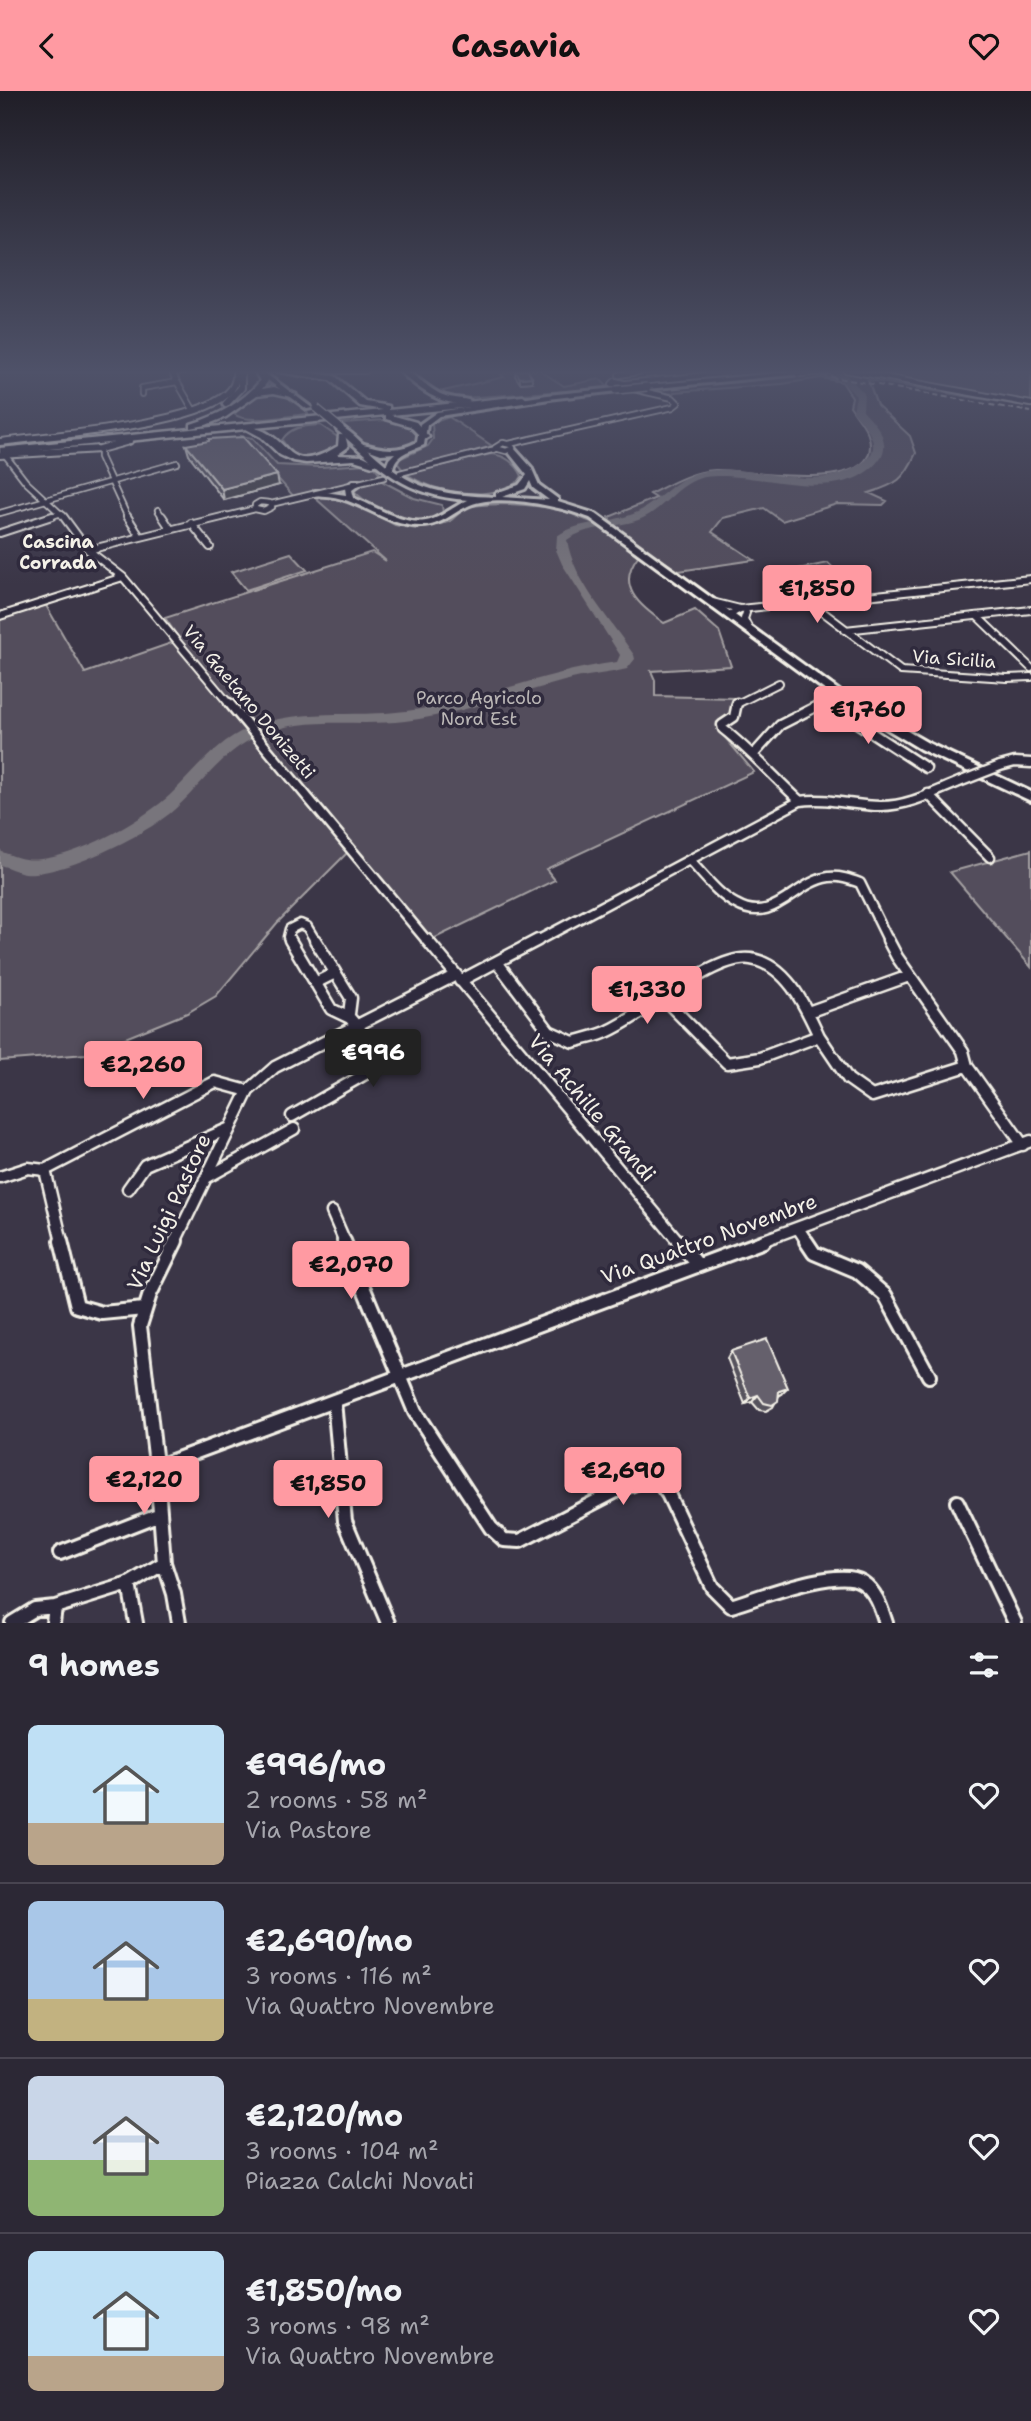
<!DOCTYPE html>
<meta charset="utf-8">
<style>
body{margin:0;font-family:"Shantell Sans",sans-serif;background:#34303d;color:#f1f3f6;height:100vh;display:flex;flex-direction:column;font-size:26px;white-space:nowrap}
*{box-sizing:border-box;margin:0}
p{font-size:23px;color:#a6a6ad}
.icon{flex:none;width:38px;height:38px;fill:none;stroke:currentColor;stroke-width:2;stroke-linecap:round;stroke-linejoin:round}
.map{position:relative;height:1532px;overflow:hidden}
.sheet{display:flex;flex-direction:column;background:#2c2835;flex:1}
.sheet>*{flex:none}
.price{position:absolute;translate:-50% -60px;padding:0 16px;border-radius:7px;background:#ff9aa2;color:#111;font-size:23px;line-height:46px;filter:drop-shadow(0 2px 4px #0008)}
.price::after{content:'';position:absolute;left:50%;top:42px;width:21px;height:16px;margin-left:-10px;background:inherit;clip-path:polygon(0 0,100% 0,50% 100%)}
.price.selected{background:#222;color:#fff}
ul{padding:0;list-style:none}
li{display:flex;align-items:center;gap:21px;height:175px;padding:0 28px}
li+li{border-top:2px solid #484450}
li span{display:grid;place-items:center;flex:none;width:196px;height:140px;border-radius:10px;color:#555}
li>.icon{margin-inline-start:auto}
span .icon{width:84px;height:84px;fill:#fffc;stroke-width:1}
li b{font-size:30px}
h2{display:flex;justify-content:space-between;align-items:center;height:84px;padding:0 28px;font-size:30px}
header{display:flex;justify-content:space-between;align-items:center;height:91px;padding:0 28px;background:#ff9aa2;color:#111;font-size:32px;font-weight:700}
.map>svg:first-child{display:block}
.green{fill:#534e5c;stroke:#a4a0a2;stroke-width:2}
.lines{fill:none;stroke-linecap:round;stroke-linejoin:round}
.river{fill:#78747b;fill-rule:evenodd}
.tertiary-tunnel{stroke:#57525f;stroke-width:6;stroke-dasharray:6 3.5;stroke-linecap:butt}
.minor-far4-casing{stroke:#f4f1e8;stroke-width:8}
.minor-far3-casing{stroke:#f4f1e8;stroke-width:10}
.minor-far2-casing{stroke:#f4f1e8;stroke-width:13}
.minor-far1-casing{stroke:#f4f1e8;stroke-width:15}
.minor-casing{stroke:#f4f1e8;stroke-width:18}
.tertiary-casing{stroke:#f4f1e8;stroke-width:10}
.secondary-casing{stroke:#f4f1e8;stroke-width:6}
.primary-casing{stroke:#f4f1e8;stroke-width:6}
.motorway-casing{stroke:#f4f1e8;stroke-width:5}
.minor-far4{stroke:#2f2a3d;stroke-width:4.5}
.minor-far3{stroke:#2f2a3d;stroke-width:6}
.minor-far2{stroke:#2f2a3d;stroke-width:8}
.minor-far1{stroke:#2f2a3d;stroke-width:10}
.minor{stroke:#2f2a3d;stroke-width:12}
.tertiary{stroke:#2f2a3d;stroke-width:6}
.secondary{fill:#2f2a3d;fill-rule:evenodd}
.primary{fill:#2f2a3d;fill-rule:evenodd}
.motorway{fill:#2f2a3d;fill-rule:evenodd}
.rail{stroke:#f4f1e8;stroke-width:2;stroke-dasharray:6 3.5;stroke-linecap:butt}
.minor-bridge-casing{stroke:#f4f1e8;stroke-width:13;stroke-linecap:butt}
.secondary-bridge-casing{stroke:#f4f1e8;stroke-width:10;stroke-linecap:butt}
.primary-bridge-casing{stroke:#f4f1e8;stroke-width:10;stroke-linecap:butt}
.minor-bridge{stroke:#2f2a3d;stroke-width:8}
.secondary-bridge{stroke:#2f2a3d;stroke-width:7}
.primary-bridge{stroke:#2f2a3d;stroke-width:7}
.wall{fill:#57535d;stroke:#f4f1e8;stroke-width:2}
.shaded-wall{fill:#47444c;stroke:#f4f1e8;stroke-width:2}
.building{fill:#65616c;stroke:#f4f1e8;stroke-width:2}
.labels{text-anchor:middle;stroke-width:7;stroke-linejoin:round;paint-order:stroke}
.far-quarter-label{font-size:18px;font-weight:bold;fill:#f4f1e8;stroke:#2f2a3d}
.street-label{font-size:18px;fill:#f4f1e8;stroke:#2f2a3d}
.park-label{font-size:18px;fill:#bcb8b7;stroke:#2f2a3d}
.near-street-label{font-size:21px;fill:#f4f1e8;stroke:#2f2a3d}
</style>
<header><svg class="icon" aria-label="back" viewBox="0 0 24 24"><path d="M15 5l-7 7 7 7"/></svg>Casavia<svg class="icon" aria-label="heart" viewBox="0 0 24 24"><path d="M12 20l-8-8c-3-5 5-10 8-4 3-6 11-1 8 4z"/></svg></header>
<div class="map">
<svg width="1031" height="1532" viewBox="0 0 1031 1532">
<rect width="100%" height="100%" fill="#3b3647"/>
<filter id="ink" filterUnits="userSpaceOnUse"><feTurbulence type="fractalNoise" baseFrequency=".0143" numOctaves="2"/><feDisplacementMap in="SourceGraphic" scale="14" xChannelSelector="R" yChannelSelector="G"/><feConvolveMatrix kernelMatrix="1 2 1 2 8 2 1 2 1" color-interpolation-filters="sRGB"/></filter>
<g filter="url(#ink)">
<path class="green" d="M521 279H539L564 295 600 288 609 297 463 307 439 301 504 286 501 283Z
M824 279H1031V316L868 289 877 314 910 345 916 362C904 389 897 393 869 402L887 410 883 414 837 413 782 430 764 417 723 427 712 441 754 469 679 480 636 452 627 454 638 465C615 496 640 514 664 532L695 519 719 540 731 575 651 580 655 589V605L735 607 741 617 718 638 754 681 546 778 555 789 431 849 350 759 277 832 216 905 187 922 86 963 0 970V525L44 511 85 582 180 549 165 527 372 461 386 470 314 406 344 407 395 434 417 438 449 431 466 416C491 411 534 413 559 419 578 423 592 436 611 432L609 426 656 407 650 403C672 392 690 381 715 379 742 377 883 408 869 347 867 336 856 324 850 315L852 306 842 291 821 287 782 293 674 301 673 303 646 299 807 283 837 288Z
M269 300C285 302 301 306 308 323 291 324 246 334 234 323L257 304Z
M449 326 492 355 404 380 398 373 399 368 428 355 433 348 432 332Z
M385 329 410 335 417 342V349C405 360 382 364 368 356 358 351 349 339 342 332Z
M320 334 339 347 338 357 308 366 293 364 282 349C291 335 305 335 320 334Z
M241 345 252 347 277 374 320 376 366 373 373 374 381 384 294 406Z
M491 363C504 364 516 372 522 385L519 390C488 412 436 402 406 383Z
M380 389 414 407 442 414 443 422C418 441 373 420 354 400L357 394Z
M291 462 307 479 246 499 231 481Z
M828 472 857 500 822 504 798 478Z
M1031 759V876L950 781Z"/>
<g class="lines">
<path class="river" d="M831 279H841L864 302 863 319C876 333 893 351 879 369 840 418 757 378 705 386 680 390 665 417 643 427 619 438 590 433 567 449 574 491 611 529 634 564L635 568 627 578C606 583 585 584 564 590 512 604 459 623 405 630 357 636 303 624 258 645 223 660 202 694 175 718 148 743 62 786 25 782 17 781 8 776 0 774V760C8 763 17 767 25 768 66 774 144 729 172 702 196 679 217 650 249 637 299 616 353 627 406 620 478 611 545 580 617 571L620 564 562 473 556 459 557 445C580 429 607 433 633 423 660 412 675 384 706 380 757 372 816 405 862 372 886 356 866 336 853 320L856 305Z"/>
<path class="tertiary-tunnel" d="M131 349 150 338"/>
<defs>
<path id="minor-far4" d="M188 279 172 282 194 320
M846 279 1031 313
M619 284 650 279
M615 290 627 293H612Z
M627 292 759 279
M142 303V297L177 291
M503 352 511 354 513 357 506 360 495 357Z
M509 353 673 316 678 312 673 307 629 297
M100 358V366L128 427
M6 365 26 391 65 427
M400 382 496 358
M260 411 270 412 272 416 264 420 255 418V414Z
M271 413 384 386
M158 419 163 427
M0 422 177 372
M46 427 61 422
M219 427 255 418"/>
<path id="minor-far3" d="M63 425 88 459 123 486 230 614
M127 425 139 444
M162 425 170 437
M191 432 210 456
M0 442 52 425
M88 459 226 425
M712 511 740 518
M817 511 823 521 901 580 1007 587 1031 586
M746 522 744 528 750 540
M729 524 740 518 1031 488
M0 525 123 486
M977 525 1031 577
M845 539 1031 519
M735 614 779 592
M820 614 825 611 829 614"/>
<path id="minor-far2" d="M229 612 428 851
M737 612 734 626 722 634 723 638C751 660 774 686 800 710
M826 612 926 677
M754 663 780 634 823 612
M1000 675 1015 671 1031 672
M928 703 990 766
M689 769C704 784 717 803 736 813 774 835 794 791 829 786 840 785 849 788 860 792L889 851
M291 851 288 846 290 838 300 833 307 836 316 851
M535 851 800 710C828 706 853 715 881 715 909 715 934 701 959 691"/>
<path id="minor-far1" d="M290 849 331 918 350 927 361 940 374 978 292 1025
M315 849 351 907 349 923
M427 849 679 1151
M888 849 897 866 963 960 967 975 1023 1054
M497 871 549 940 573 951C583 948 594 946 604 942 641 928 714 862 751 868 787 874 805 915 819 945
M460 890 538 849
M315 892 335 882
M664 908 727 972 760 967 819 945 848 988 872 1005 967 975
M808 921 909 885
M45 1079 215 991 248 1000
M45 1079 62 1151
M0 1086 28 1077 45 1079
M206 1087 294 1038
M128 1098 145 1074 230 1037
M332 1121 345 1151
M798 1137 807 1151
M175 1151 248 1000 275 976 456 884
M759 1151 1031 1050"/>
<path id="minor" d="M61 1150 77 1215 102 1222 144 1218
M176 1150 150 1203 140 1235 157 1382 164 1472 174 1503 179 1532
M344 1150 415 1321 491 1437 504 1449 520 1450 622 1397 644 1389 659 1391 668 1403 712 1496 731 1515C758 1507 838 1475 862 1491 876 1500 881 1517 886 1532
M678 1150 698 1174
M806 1150 814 1162 857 1180 885 1204 929 1285
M334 1310 345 1430 388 1532
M156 1376 764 1150
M957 1411 1015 1532
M60 1462 160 1423
M129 1493 136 1532
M12 1532 35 1518 55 1516 129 1493 164 1472
M53 1532 55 1516"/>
<path id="tertiary" d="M331 279H365
M226 313 241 297V284
M0 351C49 345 194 334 227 303 234 297 237 288 236 279
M0 364 100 358 129 350"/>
<path id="secondary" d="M254 279H261L312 317 307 318Z
M340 335C354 342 366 357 378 367 417 401 446 404 496 406V402L519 394 527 384 507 359 514 357 531 376 539 394 558 408V411L596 423 845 604 928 652 1031 701V710L920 658 837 608 590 427C560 415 500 402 470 414 453 421 441 435 422 435 392 436 369 416 342 408 333 405 324 405 315 404V400H318L346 404 345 397 353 390H359V394L352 399 354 407C378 416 407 438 433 428 446 423 456 414 468 409 405 405 381 378 337 339L336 337ZM530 390 533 397 549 409 502 406 525 398Z"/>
<path id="primary" d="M399 279C412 279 429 299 443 304 453 308 463 307 471 310 447 320 415 296 399 279Z
M799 280 802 282 801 283 647 298 644 296 647 294Z
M616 297 619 299 618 300 556 307 439 325 427 334 424 354C411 360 395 362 393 378L389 380 385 378 389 368 395 362 381 363 356 354 360 352C381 358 397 362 417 351L420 333 437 321 547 304Z"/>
<path id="motorway" d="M254 279H262L268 290 262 298 274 296 296 303 292 306 274 302 257 304 226 326 206 334 191 337V333C217 325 243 311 260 290Z
M266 279H288L335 285 366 311 389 315V319L523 305 527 308 523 311 391 324 416 331 429 346 424 349 410 335 386 328V324L255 337C293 347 285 387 338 355L339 344H345L348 356 337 364 363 365 378 372 373 375 354 369 306 372 293 370 280 364 261 346 246 338 0 363V357L383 319 360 315 330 289Z"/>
</defs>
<use href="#minor-far4" class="minor-far4-casing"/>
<use href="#minor-far3" class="minor-far3-casing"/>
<use href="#minor-far2" class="minor-far2-casing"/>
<use href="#minor-far1" class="minor-far1-casing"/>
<use href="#minor" class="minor-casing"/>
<use href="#tertiary" class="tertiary-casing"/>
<use href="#secondary" class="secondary-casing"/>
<use href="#primary" class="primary-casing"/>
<use href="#motorway" class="motorway-casing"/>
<use href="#minor-far4" class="minor-far4"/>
<use href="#minor-far3" class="minor-far3"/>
<use href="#minor-far2" class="minor-far2"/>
<use href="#minor-far1" class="minor-far1"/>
<use href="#minor" class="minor"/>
<use href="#tertiary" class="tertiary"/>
<use href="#secondary" class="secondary"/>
<use href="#primary" class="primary"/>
<use href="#motorway" class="motorway"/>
<path class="rail" d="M793 279 1031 321"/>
<defs>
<path id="minor-bridge" d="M959 691 1000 675"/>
<path id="secondary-bridge" d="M316 317 340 337"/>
<path id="primary-bridge" d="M799 282 830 279
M616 299 647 296"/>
</defs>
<use href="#minor-bridge" class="minor-bridge-casing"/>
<use href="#secondary-bridge" class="secondary-bridge-casing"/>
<use href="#primary-bridge" class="primary-bridge-casing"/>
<use href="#minor-bridge" class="minor-bridge"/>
<use href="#secondary-bridge" class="secondary-bridge"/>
<use href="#primary-bridge" class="primary-bridge"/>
</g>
<path class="wall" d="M515 280 532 291 520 292 515 285Z
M186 354 279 394 224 409 189 364Z
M731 1260 782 1303 779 1305 773 1316 766 1320 759 1319 752 1311 745 1313 727 1267Z"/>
<path class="shaded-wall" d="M532 286V291L520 292V287Z
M277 384 279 394 224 409 222 398Z
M788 1297 782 1303 774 1306 779 1300Z
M758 1304 752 1311 745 1313 750 1307Z"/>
<path class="building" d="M527 279 532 286 520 287 515 280Z
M243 346 277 384 222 398 186 354 209 350V348Z
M767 1248 788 1297 779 1300 778 1310 772 1314 764 1312 758 1304 750 1307 731 1260Z"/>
</g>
<linearGradient id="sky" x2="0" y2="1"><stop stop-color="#201e27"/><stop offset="0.57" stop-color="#4f5269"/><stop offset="1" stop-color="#4f5269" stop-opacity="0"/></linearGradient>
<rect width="1031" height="493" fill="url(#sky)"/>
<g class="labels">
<g class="far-quarter-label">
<text x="58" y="457">Cascina<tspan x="58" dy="21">Corrada</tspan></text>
</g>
<g class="street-label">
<text transform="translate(954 568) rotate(4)" y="6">Via Sicilia</text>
<text transform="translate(249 611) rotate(50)" y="6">Via Gaetano Donizetti</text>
</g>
<g class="park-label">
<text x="479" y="613">Parco Agricolo<tspan x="479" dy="21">Nord Est</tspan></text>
</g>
<g class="near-street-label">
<text transform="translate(592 1017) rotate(50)" y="7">Via Achille Grandi</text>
<text transform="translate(169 1121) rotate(-65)" y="7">Via Luigi Pastore</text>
<text transform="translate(709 1148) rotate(-20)" y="7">Via Quattro Novembre</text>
</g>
</g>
</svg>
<b class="price" style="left:817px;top:534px">€1,850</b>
<b class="price" style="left:868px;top:655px">€1,760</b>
<b class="price" style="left:647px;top:935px">€1,330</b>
<b class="price selected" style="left:373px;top:998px">€996</b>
<b class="price" style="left:143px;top:1010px">€2,260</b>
<b class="price" style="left:351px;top:1210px">€2,070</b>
<b class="price" style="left:623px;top:1416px">€2,690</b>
<b class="price" style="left:144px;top:1425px">€2,120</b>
<b class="price" style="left:328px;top:1429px">€1,850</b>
</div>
<section class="sheet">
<h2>9 homes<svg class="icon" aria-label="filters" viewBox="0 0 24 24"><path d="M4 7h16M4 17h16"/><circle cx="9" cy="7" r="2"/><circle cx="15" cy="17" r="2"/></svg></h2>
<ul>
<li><span style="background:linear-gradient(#bfe0f5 70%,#b9a48a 0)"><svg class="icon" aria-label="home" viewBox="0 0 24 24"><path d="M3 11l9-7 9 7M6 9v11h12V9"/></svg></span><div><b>€996/mo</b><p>2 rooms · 58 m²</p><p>Via Pastore</p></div><svg class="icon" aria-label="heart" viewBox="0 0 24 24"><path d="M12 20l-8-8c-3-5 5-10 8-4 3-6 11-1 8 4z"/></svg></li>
<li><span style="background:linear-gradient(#a9c7e8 70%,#c2b280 0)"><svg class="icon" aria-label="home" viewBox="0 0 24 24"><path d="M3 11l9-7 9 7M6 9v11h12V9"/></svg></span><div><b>€2,690/mo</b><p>3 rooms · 116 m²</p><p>Via Quattro Novembre</p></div><svg class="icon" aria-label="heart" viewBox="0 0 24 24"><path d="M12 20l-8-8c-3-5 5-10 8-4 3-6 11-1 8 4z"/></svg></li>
<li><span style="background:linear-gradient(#c9d6e8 60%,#8fb573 0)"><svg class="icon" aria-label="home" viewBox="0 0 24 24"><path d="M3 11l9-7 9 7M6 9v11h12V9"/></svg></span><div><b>€2,120/mo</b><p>3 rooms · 104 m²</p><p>Piazza Calchi Novati</p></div><svg class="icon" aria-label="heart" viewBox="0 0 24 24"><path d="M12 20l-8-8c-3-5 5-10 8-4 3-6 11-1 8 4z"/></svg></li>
<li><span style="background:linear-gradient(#bfe0f5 75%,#b9a48a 0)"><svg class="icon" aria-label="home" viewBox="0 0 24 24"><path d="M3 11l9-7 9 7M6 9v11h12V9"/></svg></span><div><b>€1,850/mo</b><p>3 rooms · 98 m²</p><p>Via Quattro Novembre</p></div><svg class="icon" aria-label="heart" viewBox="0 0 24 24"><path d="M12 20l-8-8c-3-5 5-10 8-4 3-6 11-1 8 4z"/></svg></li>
</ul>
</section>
